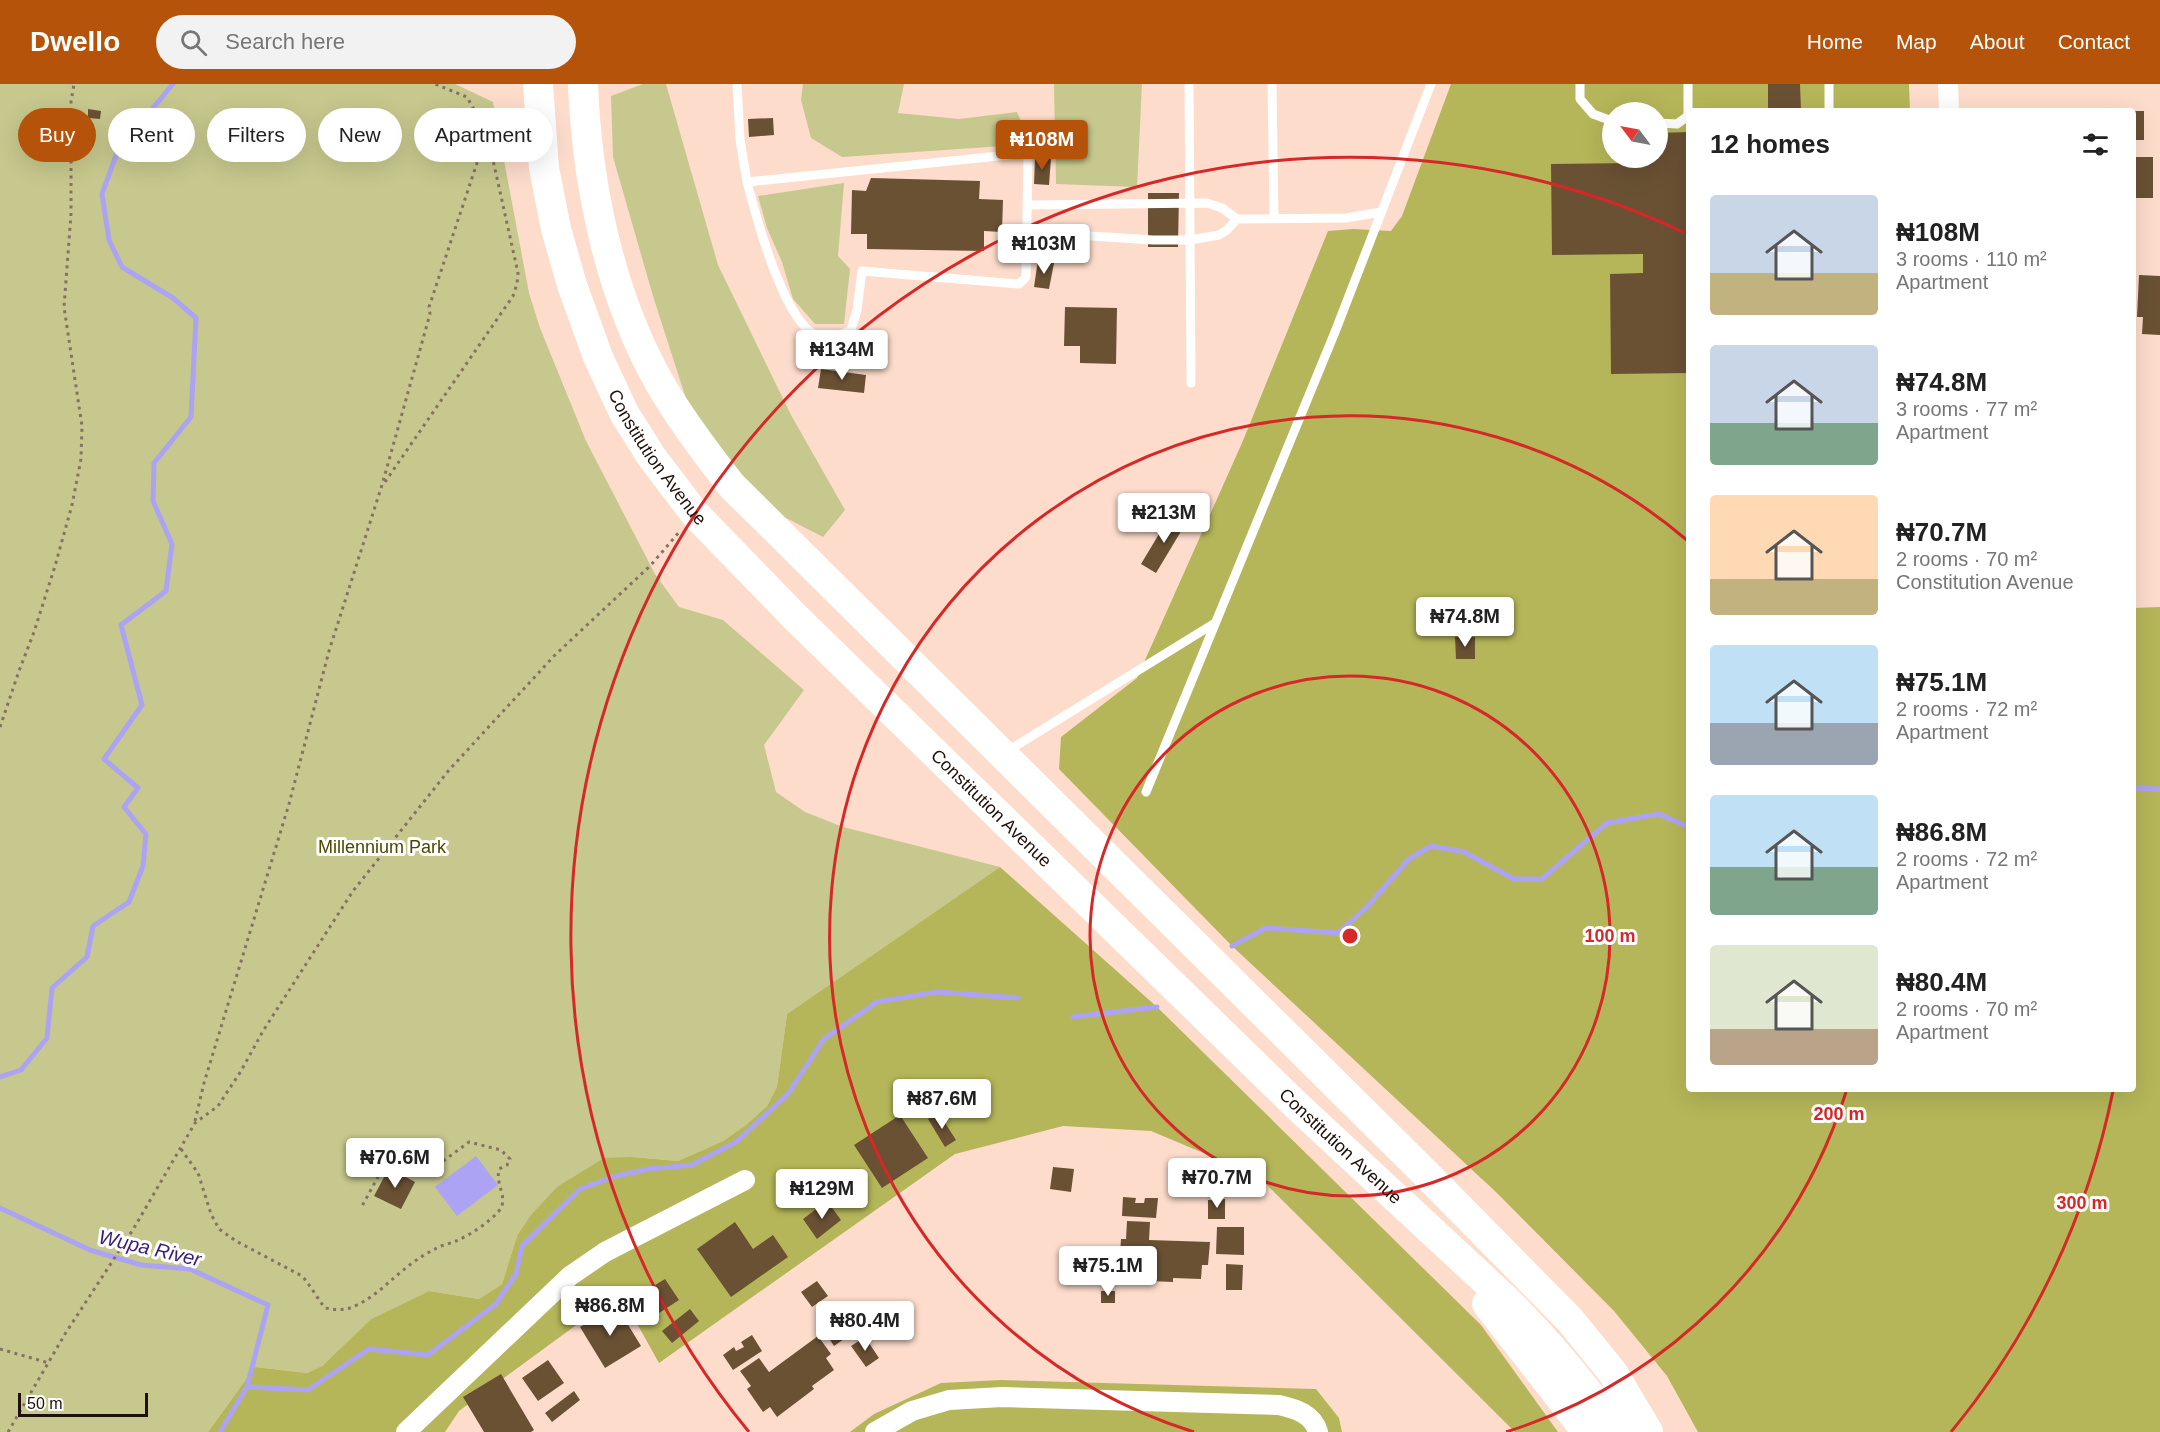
<!DOCTYPE html>
<meta charset="utf-8">
<style>
body{margin:0;font-family:Arial,sans-serif;background:#f2f2f2;color:#222;height:100vh;display:flex;flex-direction:column;font-size:22px;white-space:nowrap}
*{box-sizing:border-box;margin:0}
p{font-size:20px;color:#767676}
.icon{flex:none;width:33px;height:33px;fill:none;stroke:currentColor;stroke-width:2;stroke-linecap:round;stroke-linejoin:round}
.map{position:relative;flex:1;overflow:hidden}
.side{position:absolute;left:1686px;top:24px;width:450px;height:984px;display:flex;flex-direction:column;background:#fff;border-radius:6px;box-shadow:0 6px 24px #0002}
.side>*{flex:none}
.guide{position:absolute;left:18px;top:24px;width:570px;height:54px;display:flex;gap:12px}
.needle{width:39px;rotate:302deg}
.buttons{position:absolute;left:1602px;top:18px;display:grid;gap:12px}
.buttons a{display:grid;place-items:center;width:66px;height:66px;border-radius:50%;background:#fff;box-shadow:0 6px 24px #0002;font-size:30px}
.scale{position:absolute;left:18px;bottom:15px;width:130px;box-sizing:border-box;padding-left:6px;border:3px solid #1f110a;border-top:0;font-size:16px;line-height:21px;white-space:nowrap;color:#1f110a;-webkit-text-stroke:4px #fff;paint-order:stroke}
.price{position:absolute;translate:-50% -51px;padding:0 14px;border-radius:6px;background:#fff;color:#222;font-size:20px;line-height:39px;filter:drop-shadow(0 2px 3px #0008)}
.price::after{content:'';position:absolute;left:50%;top:36px;width:18px;height:14px;margin-left:-9px;background:inherit;clip-path:polygon(0 0,100% 0,50% 100%)}
.price.current{background:#b45309;color:#fff}
ul{padding:0;list-style:none}
li{display:flex;align-items:center;gap:18px;height:150px;padding:0 24px}
li span{display:grid;place-items:center;flex:none;width:168px;height:120px;border-radius:6px;color:#555}
li>.icon{margin-inline-start:auto}
span .icon{width:72px;height:72px;fill:#fffc;stroke-width:1}
li b{font-size:26px}
h2{display:flex;justify-content:space-between;align-items:center;height:72px;padding:0 24px;font-size:26px}
.chip{padding:0 21px;border-radius:27px;background:#fff;box-shadow:0 6px 24px #0002;font-size:21px;line-height:54px}
.chip.current{background:#b45309;color:#fff}
header{display:flex;align-items:center;gap:36px;box-sizing:border-box;height:84px;padding:0 30px;background:#b45309;color:#fff}
header strong{font-size:28px}
nav{display:flex;gap:33px;margin-inline-start:auto;font-size:21px}
.search{width:420px;height:54px;background:#f2f2f2;display:flex;align-items:center;gap:15px;box-sizing:border-box;padding:0 21px;border-radius:33px;color:#767676;font-size:22px}
.map>svg:first-child{display:block}
.green{fill:#c6c88d}
.forest{fill:#b5b659;fill-rule:evenodd}
.water{fill:#ada3f4}
.lines{fill:none;stroke-linecap:round;stroke-linejoin:round}
.stream{stroke:#ada3f4;stroke-width:5}
.building{fill:#6a5134}
.path{stroke:#877065;stroke-width:3;stroke-dasharray:3 4.5;stroke-linecap:butt}
.service{stroke:#fff;stroke-width:9}
.minor{stroke:#fff;stroke-width:20}
.primary{stroke:#fff;stroke-width:30}
.ring{fill:none;stroke:#d62828;stroke-width:3}
.labels{text-anchor:middle;stroke-width:6;stroke-linejoin:round;paint-order:stroke}
.street-label{font-size:18px;fill:#1f110a;stroke:#fff}
.park-label{font-size:18px;fill:#4a4900;stroke:#fff}
.water-label{font-size:20px;font-style:italic;fill:#391e7a;stroke:#fff}
.centre{fill:#d62828;stroke:#fff;stroke-width:3}
.ring-label{font-size:18px;text-anchor:middle;font-weight:bold;fill:#d62828;stroke:#fff;stroke-width:6;stroke-linejoin:round;paint-order:stroke}
</style>
<header>
<strong>Dwello</strong>
<div class="search"><svg class="icon" aria-label="search" viewBox="0 0 24 24"><circle cx="10" cy="10" r="6"/><path d="M15 15l6 6"/></svg>Search here</div>
<nav><a>Home</a><a>Map</a><a>About</a><a>Contact</a></nav>
</header>
<div class="map">
<svg width="2160" height="1348" viewBox="0 0 2160 1348">
<rect width="100%" height="100%" fill="#fddccb"/>
<path class="green" d="M0 0H455L493 18 529 209 540 244 586 357 655 490 679 523 723 536 804 606 764 661 776 708 805 728 843 743 1000 783 787 930 777 1003 767 1022 746 1041 723 1057 678 1077 633 1073 517 1152 502 1200 479 1215 429 1207 371 1235 322 1282 307 1289 255 1283 208 1348H0Z
M643 0H666L718 181 791 331 845 426 823 453 765 423 689 324 653 212 613 73 611 12Z
M803 0H904L898 29 959 35 1017 28 1031 60 842 73 811 54 801 16Z
M1054 0H1142L1137 103 1056 100Z
M844 99 838 172 850 185 844 240H815L793 215 782 178 767 144 758 112Z"/>
<path class="forest" d="M1451 0H1909L1910 27H1689V1005H2133V524L2160 523V1348H1698L1667 1292 1614 1227 1497 1109 1232 862 1059 685 1061 653 1137 594 1242 359 1328 147 1353 145 1391 147 1402 132ZM1612 28H1658V74H1612Z
M1000 783 1157 923 1481 1241 1558 1348H1515L1258 1092 1151 1047 1063 1042 955 1070 659 1279 620 1209 459 1327 445 1348H208L255 1283 307 1289 322 1282 371 1235 429 1207 479 1215 502 1200 517 1152 531 1131 557 1103 604 1074 633 1073 678 1077 723 1057 746 1041 767 1022 777 1003 787 930Z
M1001 1296 1316 1305 1339 1334 1342 1348H850L874 1330 941 1299Z"/>
<path class="water" d="M476 1072 498 1101 457 1132 435 1103Z"/>
<g class="lines">
<path class="stream" d="M2133 704 2160 705
M1232 862 1266 844 1338 849 1367 823 1409 775 1431 762 1464 768 1514 795H1542L1607 739 1659 730 1689 743
M1073 933 1157 923
M0 993 21 986 47 954 52 904 87 873 93 842 129 818 143 782 146 750 124 723 138 704 104 675 142 621 121 541 166 507 172 460 153 417 154 379 191 333 196 234 173 214 122 183 109 156 102 110 118 66 173 0
M0 1124 90 1166 141 1181 190 1185 268 1221 247 1303 220 1348
M247 1303 308 1306 369 1265 428 1271 496 1220 516 1190 522 1162 580 1105 616 1092 649 1085 692 1081 736 1058 788 1010 824 955 877 918 937 908 1018 914"/>
</g>
<path class="building" d="M1768 0H1800L1801 27H1768Z
M88 25 101 27 100 35 88 34Z
M2133 27H2144V56H2133Z
M773 34 774 51 749 53 748 35Z
M1689 48V289L1611 290 1610 190 1643 189V170L1552 171 1551 80 1636 79V74H1658V49Z
M2133 73H2153V114H2133Z
M1035 74H1051L1049 101 1034 100Z
M871 94 980 97 979 115 1003 116 1002 148 984 147V167L867 165V150H851L852 106 866 107Z
M1148 109H1179L1178 163H1148Z
M1038 176 1054 179 1049 205 1034 203Z
M2139 191 2160 192V251L2142 250 2143 233H2137Z
M1065 223 1117 224 1116 280 1080 279V262H1064Z
M821 285 866 291 864 309 818 304Z
M1171 430 1186 439 1156 489 1141 480Z
M1455 553H1475V575H1456Z
M938 1028 956 1056 945 1063 928 1035Z
M900 1031 928 1074 882 1104 854 1061Z
M1053 1083 1074 1085 1071 1108 1050 1105Z
M389 1084 415 1098 401 1125 374 1112Z
M1123 1113 1136 1114 1135 1119H1144L1145 1114H1158L1156 1134 1122 1132Z
M1225 1115V1135H1208V1116Z
M827 1117 841 1136 817 1155 803 1135Z
M1127 1137 1150 1138 1149 1156 1210 1158 1208 1181H1202L1201 1195 1173 1194V1198L1127 1196V1184H1119L1121 1155H1126Z
M735 1138 753 1165 773 1151 788 1173 731 1213 697 1165Z
M1217 1143H1244V1171L1216 1170Z
M1226 1180 1243 1181 1242 1206H1226Z
M665 1195 679 1216 656 1231 642 1209Z
M817 1197 828 1212 812 1223 801 1208Z
M1101 1207H1115V1219H1101Z
M616 1221 641 1262 605 1284 580 1243Z
M841 1224 857 1246 834 1262 819 1239Z
M690 1225 699 1237 672 1259 662 1247Z
M752 1251 762 1267 733 1286 723 1271 734 1263 736 1267 744 1263 741 1258Z
M818 1252 831 1270 826 1274 834 1286 812 1302 814 1305 777 1333 770 1323 763 1328 747 1305 751 1302 740 1287 759 1274 769 1288Z
M865 1253 879 1274 866 1283 851 1262Z
M548 1276 564 1299 538 1317 522 1294Z
M501 1290 534 1346 531 1348H484L463 1313Z
M574 1307 580 1316 552 1338 545 1329Z"/>
<g class="lines">
<path class="path" d="M385 398 513 212 517 200 518 189 487 49 467 13 435 0
M0 643 19 587 34 548 55 482 72 421 81 375 82 342 64 223 71 130V18L74 0
M195 1037 204 999 289 720 329 567 382 401 430 230 429 223 487 49
M181 1065 198 1089 211 1130 219 1145 236 1157 302 1192C311 1202 317 1214 325 1224 337 1226 346 1227 357 1221 378 1211 393 1193 411 1180 419 1174 427 1169 435 1165 441 1161 449 1160 456 1157 470 1151 488 1139 498 1128 510 1115 495 1102 499 1085L507 1081 510 1075 501 1066 469 1058 423 1092 390 1079 385 1080 361 1124
M0 1265 49 1279
M8 1348 65 1250 134 1144 195 1039 218 1022 241 987 263 947 353 807 449 686 554 572 651 481 680 447"/>
<path class="service" d="M737 0 740 56 747 98
M1189 0 1191 299
M1272 0 1274 134
M1580 0V15L1593 30 1612 37
M1829 27V0
M1658 39 1677 40 1688 32V0
M1028 69 1026 193 1019 200 862 187 857 226 851 246C839 252 824 257 812 249 782 229 756 133 747 98Z
M1028 121 1207 119 1222 124 1237 135 1346 134 1381 128
M1028 148 1153 156H1190L1219 151 1227 146 1237 135
M1006 668 1215 539
M1146 708 1335 248 1431 0"/>
<path class="minor" d="M1948 0 1949 27
M406 1348 570 1192 605 1168 745 1096
M875 1348 912 1327 949 1316 1002 1313 1279 1321C1296 1325 1313 1330 1318 1348"/>
<g class="primary">
<path id="s1" d="M538 0 544 84 556 145 572 201 598 273 624 329 651 372 695 430 796 534 1296 1021 1505 1215C1546 1256 1584 1300 1616 1348"/>
<path d="M583 0C587 100 609 209 659 298 680 335 706 369 732 402L1425 1089 1570 1236 1613 1289 1648 1348"/>
<path d="M1487 1220 1587 1348"/>
</g>
</g>
<g class="ring">
<circle cx="1350" cy="852" r="260"/>
<path d="M1846 1008A520 520 0 0 1 1506 1348M1194 1348A520 520 0 1 1 1688 457"/>
<path d="M2113 1007A779 779 0 0 1 1951 1348M749 1348A779 779 0 0 1 1685 149"/>
</g>
<g class="labels">
<g class="street-label">
<text dy="6" stroke="none"><textPath href="#s1" startOffset="398">Constitution Avenue</textPath></text>
<text dy="6" stroke="none"><textPath href="#s1" startOffset="884">Constitution Avenue</textPath></text>
<text dy="6" stroke="none"><textPath href="#s1" startOffset="1370">Constitution Avenue</textPath></text>
</g>
<g class="park-label">
<text x="382" y="769">Millennium Park</text>
</g>
<g class="water-label">
<text transform="translate(150 1164) rotate(13)" y="7">Wupa River</text>
</g>
</g>
<circle cx="1350" cy="852" r="9" class="centre"/>
<g class="ring-label">
<text x="1610" y="858">100 m</text>
<text x="1839" y="1036">200 m</text>
<text x="2082" y="1125">300 m</text>
</g>
</svg>
<div class="buttons">
<a><svg class="needle" viewBox="-14 -14 28 28"><path d="M0-13l5 13h-10z" fill="#e53935"/><path d="M0 13l5-13h-10z" fill="#767676"/></svg></a>
</div>
<div class="scale">50 m</div>
<b class="price current" style="left:1042px;top:87px">₦108M</b>
<b class="price" style="left:1044px;top:191px">₦103M</b>
<b class="price" style="left:842px;top:297px">₦134M</b>
<b class="price" style="left:1164px;top:460px">₦213M</b>
<b class="price" style="left:1465px;top:564px">₦74.8M</b>
<b class="price" style="left:942px;top:1046px">₦87.6M</b>
<b class="price" style="left:395px;top:1105px">₦70.6M</b>
<b class="price" style="left:1217px;top:1125px">₦70.7M</b>
<b class="price" style="left:822px;top:1136px">₦129M</b>
<b class="price" style="left:1108px;top:1213px">₦75.1M</b>
<b class="price" style="left:610px;top:1253px">₦86.8M</b>
<b class="price" style="left:865px;top:1268px">₦80.4M</b>
<div class="guide">
<a class="chip current">Buy</a>
<a class="chip">Rent</a>
<a class="chip">Filters</a>
<a class="chip">New</a>
<a class="chip">Apartment</a>
</div>
<section class="side">
<h2>12 homes<svg class="icon" aria-label="filters" viewBox="0 0 24 24"><path d="M4 7h16M4 17h16"/><circle cx="9" cy="7" r="2"/><circle cx="15" cy="17" r="2"/></svg></h2>
<ul>
<li><span style="background:linear-gradient(#c9d6e8 65%,#c2b280 0)"><svg class="icon" aria-label="home" viewBox="0 0 24 24"><path d="M3 11l9-7 9 7M6 9v11h12V9"/></svg></span><div><b>₦108M</b><p>3 rooms · 110 m²</p><p>Apartment</p></div></li>
<li><span style="background:linear-gradient(#c9d6e8 65%,#7fa58c 0)"><svg class="icon" aria-label="home" viewBox="0 0 24 24"><path d="M3 11l9-7 9 7M6 9v11h12V9"/></svg></span><div><b>₦74.8M</b><p>3 rooms · 77 m²</p><p>Apartment</p></div></li>
<li><span style="background:linear-gradient(#ffd9b3 70%,#c2b280 0)"><svg class="icon" aria-label="home" viewBox="0 0 24 24"><path d="M3 11l9-7 9 7M6 9v11h12V9"/></svg></span><div><b>₦70.7M</b><p>2 rooms · 70 m²</p><p>Constitution Avenue</p></div></li>
<li><span style="background:linear-gradient(#bfe0f5 65%,#9aa5b1 0)"><svg class="icon" aria-label="home" viewBox="0 0 24 24"><path d="M3 11l9-7 9 7M6 9v11h12V9"/></svg></span><div><b>₦75.1M</b><p>2 rooms · 72 m²</p><p>Apartment</p></div></li>
<li><span style="background:linear-gradient(#bfe0f5 60%,#7fa58c 0)"><svg class="icon" aria-label="home" viewBox="0 0 24 24"><path d="M3 11l9-7 9 7M6 9v11h12V9"/></svg></span><div><b>₦86.8M</b><p>2 rooms · 72 m²</p><p>Apartment</p></div></li>
<li><span style="background:linear-gradient(#dfe7d0 70%,#b9a48a 0)"><svg class="icon" aria-label="home" viewBox="0 0 24 24"><path d="M3 11l9-7 9 7M6 9v11h12V9"/></svg></span><div><b>₦80.4M</b><p>2 rooms · 70 m²</p><p>Apartment</p></div></li>
</ul>
</section>
</div>
